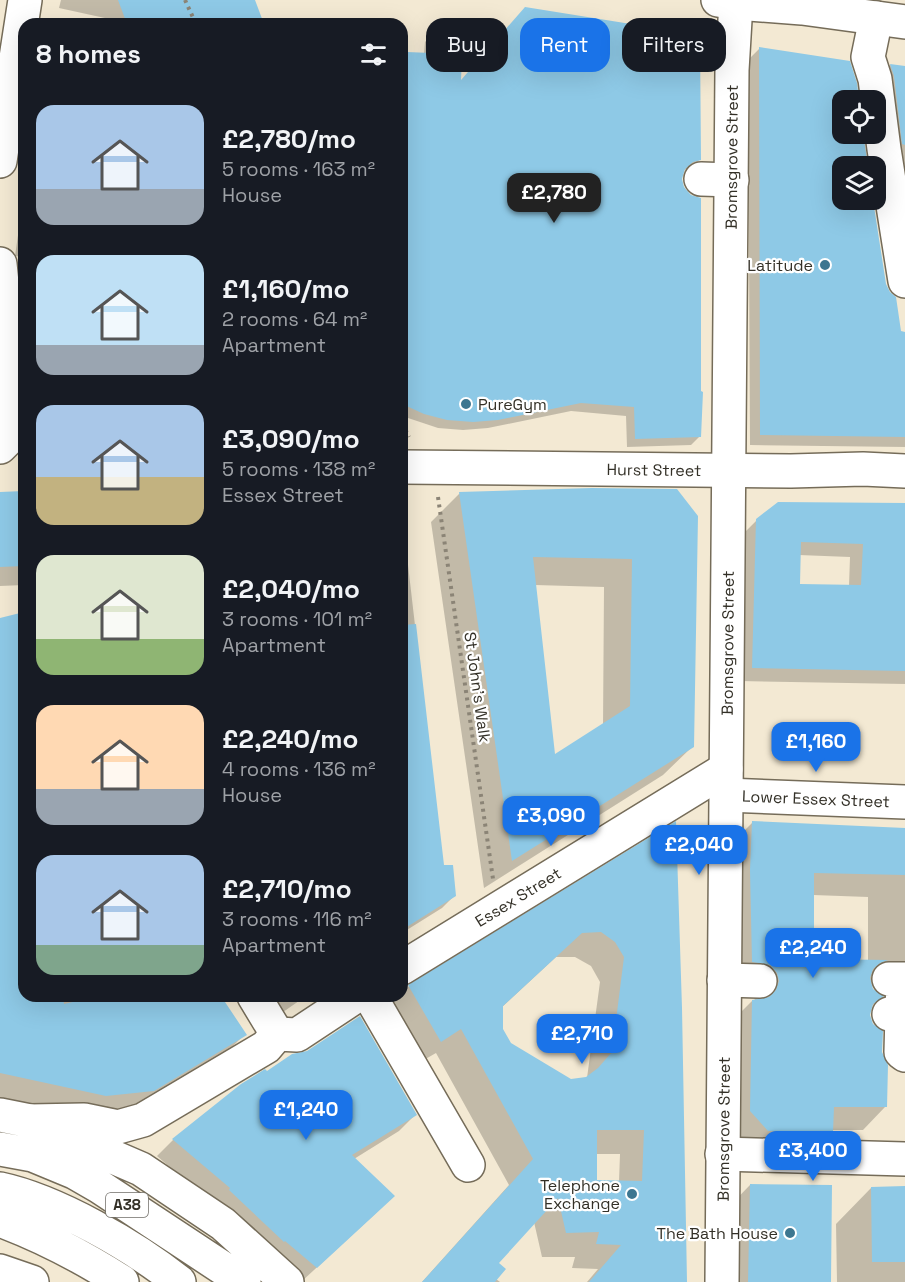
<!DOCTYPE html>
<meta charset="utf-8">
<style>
body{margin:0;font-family:"Space Grotesk",sans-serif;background:#20242c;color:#f1f3f6;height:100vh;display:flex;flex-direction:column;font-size:22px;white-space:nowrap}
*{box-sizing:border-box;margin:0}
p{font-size:20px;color:#9ea1a6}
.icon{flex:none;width:33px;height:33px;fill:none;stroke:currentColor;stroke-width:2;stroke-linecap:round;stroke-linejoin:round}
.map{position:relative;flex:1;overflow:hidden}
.drawer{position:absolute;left:18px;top:18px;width:390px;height:984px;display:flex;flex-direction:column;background:#171b24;border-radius:18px;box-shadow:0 6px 24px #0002}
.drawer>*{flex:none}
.hud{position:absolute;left:426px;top:18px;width:388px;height:54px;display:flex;gap:12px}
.tools{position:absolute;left:832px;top:90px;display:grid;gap:12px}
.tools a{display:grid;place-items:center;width:54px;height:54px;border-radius:12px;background:#171b24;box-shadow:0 6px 24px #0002;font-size:30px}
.price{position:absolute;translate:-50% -51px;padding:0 14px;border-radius:12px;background:#1a73e8;color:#fff;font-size:20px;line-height:39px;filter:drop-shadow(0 2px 3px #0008)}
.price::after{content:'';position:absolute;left:50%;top:36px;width:18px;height:14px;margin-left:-9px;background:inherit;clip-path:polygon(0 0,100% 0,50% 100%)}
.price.selected{background:#222;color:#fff}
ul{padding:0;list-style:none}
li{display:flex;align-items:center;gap:18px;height:150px;padding:0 18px}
li span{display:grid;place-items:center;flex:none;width:168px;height:120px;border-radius:18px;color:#555}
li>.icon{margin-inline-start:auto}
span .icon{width:72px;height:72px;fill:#fffc;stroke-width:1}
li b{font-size:26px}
h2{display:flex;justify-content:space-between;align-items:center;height:72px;padding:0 18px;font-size:26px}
.chip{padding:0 21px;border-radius:18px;background:#171b24;box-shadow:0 6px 24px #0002;font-size:21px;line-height:54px}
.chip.selected{background:#1a73e8;color:#fff}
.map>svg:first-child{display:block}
.shadow{fill:#0003;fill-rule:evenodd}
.building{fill:#8ec9e6;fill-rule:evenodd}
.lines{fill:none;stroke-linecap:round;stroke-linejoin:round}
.minor-casing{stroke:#756c59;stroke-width:36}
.highway-casing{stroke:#756c59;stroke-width:36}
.path{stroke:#8b8476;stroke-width:4;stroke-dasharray:3 4.5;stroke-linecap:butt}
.minor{stroke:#fff;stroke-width:33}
.highway{stroke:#fff;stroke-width:33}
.poi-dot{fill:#3d7690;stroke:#fff;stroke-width:2}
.labels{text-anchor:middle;stroke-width:4.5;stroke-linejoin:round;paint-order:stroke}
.shield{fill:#fff;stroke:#706e68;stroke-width:1.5}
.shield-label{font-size:15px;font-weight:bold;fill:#333027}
.street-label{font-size:16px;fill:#333027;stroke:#fff}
.poi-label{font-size:16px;fill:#333027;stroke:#fff;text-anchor:end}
</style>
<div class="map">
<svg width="905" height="1282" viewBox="0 0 905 1282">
<rect width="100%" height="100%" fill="#f3e9d3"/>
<path class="shadow" d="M61 0H253L263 24H116L114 20 59 8Z
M433 33 459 83 699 160 690 169 683 170 681 179 700 436 691 445 627 447 626 416 571 411 488 428 463 430 438 428 402 416V54H424L425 42Z
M759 49 855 83 858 100H843V134H863L868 166H843V200H872L885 285 900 333H905V447L750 445 748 60Z
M890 65 905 67V177L862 94Z
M24 193V257L15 256Z
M676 490 692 747 663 775 484 888 431 522 460 493ZM535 585 604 587 603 725 554 757Z
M24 493V585L0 586V494Z
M905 505V684L739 681 743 534 757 520ZM799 555 850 557 849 586H799Z
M402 513 443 867 455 895 442 908 402 933Z
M753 822 905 830V981L870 982 872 990 881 997 871 1007 869 1015 881 1052 885 1107 863 1130H832L809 1154 745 1153 727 1134 729 1024 752 1001H755L754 996 730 985V845ZM813 895 868 897V962L812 961Z
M675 824 685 1282H587L598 1269 572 1268 575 1257H542L534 1222 497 1263 496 1279 500 1282H422L509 1185 436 1053 415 1065 384 1011 399 996H402V993L409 986ZM556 957H575L591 966 600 982 587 1078 570 1080 510 1044 501 1030V1008ZM596 1154H620L619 1182 596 1181Z
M24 977V996H221L222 1000 245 1034 221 1058 129 1115 0 1102V979Z
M259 996H306L276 1017Z
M308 1052 415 1115 399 1131 354 1159 377 1212 301 1282 157 1156 173 1140 266 1073Z
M750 1185 829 1282H715L716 1220Z
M871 1188H905V1282H837L836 1224Z"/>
<path class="building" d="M118 0H255L264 24H127Z
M525 7 662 29 700 39 701 160 693 162 685 169 682 179 684 187 691 195 701 198V391L703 392 701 437 635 439 634 407 581 403 498 420 473 422 447 420 424 414 402 404V59H407V52L431 53 433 32 463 33 461 80Z
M759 47 850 61 857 83 859 100H843V134H863L868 166H843V200H873L886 284 890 292 896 297 901 331 905 332V437L760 435Z
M890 64 905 66V145L902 144 894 76Z
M592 488 677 489 698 516 694 747 512 861 459 492ZM533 557 632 559 630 706 555 754Z
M24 491V566L0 567V492Z
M778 502 905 503V671L752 668 756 519ZM801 542 863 544 861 585 800 584Z
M24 612V996H63L64 1004 98 996H221L247 1035 154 1091 106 1096 0 1073V618Z
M416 624 444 865H453L456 896 402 930V625Z
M676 821 682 1008 687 1282H589L621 1245 596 1244 599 1232 566 1233 558 1198 499 1263 506 1269 495 1282H422L533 1159 461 1029 441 1042 408 985ZM601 932 615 942 624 957 612 1052 598 1068 586 1077 571 1079 511 1043 503 1029V1006L582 933ZM597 1130H644L642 1181 597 1180Z
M752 821 905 828V875L814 873V959L888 960 880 963 873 969 870 978 873 989 884 996 873 1004 870 1015 873 1024 883 1031 882 1052 888 1065 887 1107H834L833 1132 768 1131 750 1111 752 1000 769 997 776 990 779 981 777 973 770 965 752 962 750 870Z
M360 1016 417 1115 352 1155 395 1196 317 1268 285 1241 284 1242 229 1190 230 1188 172 1139 241 1084 265 1069 267 1071 292 1054 307 1051Z
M750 1184 832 1185 831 1282H748Z
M905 1186V1262H872L871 1187Z"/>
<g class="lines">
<defs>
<g id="minor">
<path d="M718 0 736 3 802 8 905 22"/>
<path d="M876 18 868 57 875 79 884 149 905 281"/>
<path d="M0 161 25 0"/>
<path d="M701 179 732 180"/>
<path d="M0 264 16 414 10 437 0 447"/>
<path id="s1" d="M402 467 791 471 863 469 905 471"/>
<path id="s2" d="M726 795 905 802"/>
<path id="s3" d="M402 968 726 769"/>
<path d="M724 980 760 981"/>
<path d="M254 996 277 1034"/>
<path d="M370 996 468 1165"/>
<path d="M889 1014H902L903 979H889"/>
<path d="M902 1014 901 1052 905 1055"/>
<path d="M277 1034 297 1035 356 996"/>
<path d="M30 1121 84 1120 118 1127 143 1120 266 1047 277 1034"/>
<path d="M722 1154 905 1159"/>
<path d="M0 1271 32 1282"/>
<path id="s4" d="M722 1282 732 70 736 3"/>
</g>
<path id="highway" d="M0 1115 30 1121 141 1169 223 1224 287 1282
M0 1149 33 1155 74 1172 100 1187 244 1282
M0 1189C56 1201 134 1246 179 1282
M0 1220C43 1236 83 1257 122 1282"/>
</defs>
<use href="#minor" class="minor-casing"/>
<use href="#highway" class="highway-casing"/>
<path class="path" d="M185 0 196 24
M402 423 409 437
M438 497 493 879"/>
<use href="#minor" class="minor"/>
<use href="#highway" class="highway"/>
</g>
<g class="poi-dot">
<circle cx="825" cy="265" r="6"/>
<circle cx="466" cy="404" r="6"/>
<circle cx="632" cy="1194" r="6"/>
<circle cx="790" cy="1233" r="6"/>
</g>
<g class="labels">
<rect class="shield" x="106" y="1193" width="42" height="24" rx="4.5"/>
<g class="shield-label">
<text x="127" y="1210">A38</text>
</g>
<g class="street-label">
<text dy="6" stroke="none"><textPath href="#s4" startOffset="1125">Bromsgrove Street</textPath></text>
<text dy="6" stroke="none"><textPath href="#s1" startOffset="252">Hurst Street</textPath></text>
<text dy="6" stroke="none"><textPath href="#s4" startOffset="639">Bromsgrove Street</textPath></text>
<text transform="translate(478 687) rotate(82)" y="6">St John's Walk</text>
<text dy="6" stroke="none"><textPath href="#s2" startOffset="90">Lower Essex Street</textPath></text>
<text dy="6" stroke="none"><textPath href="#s3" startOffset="136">Essex Street</textPath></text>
<text dy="6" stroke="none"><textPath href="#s4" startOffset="153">Bromsgrove Street</textPath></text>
</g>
<g class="poi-label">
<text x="813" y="271">Latitude</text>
<text x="478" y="410" text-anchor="start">PureGym</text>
<text x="620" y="1191">Telephone<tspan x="620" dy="18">Exchange</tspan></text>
<text x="778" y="1239">The Bath House</text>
</g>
</g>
</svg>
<div class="tools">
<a><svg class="icon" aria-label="locate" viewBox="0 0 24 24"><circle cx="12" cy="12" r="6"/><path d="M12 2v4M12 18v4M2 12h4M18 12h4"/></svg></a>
<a><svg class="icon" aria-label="layers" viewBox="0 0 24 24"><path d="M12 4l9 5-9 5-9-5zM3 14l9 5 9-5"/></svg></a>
</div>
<b class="price selected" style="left:554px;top:224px">£2,780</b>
<b class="price" style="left:816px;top:773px">£1,160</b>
<b class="price" style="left:551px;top:847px">£3,090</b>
<b class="price" style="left:699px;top:876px">£2,040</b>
<b class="price" style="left:813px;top:979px">£2,240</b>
<b class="price" style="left:582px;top:1065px">£2,710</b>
<b class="price" style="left:306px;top:1141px">£1,240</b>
<b class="price" style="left:813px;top:1182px">£3,400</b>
<div class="hud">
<a class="chip">Buy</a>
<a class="chip selected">Rent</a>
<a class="chip">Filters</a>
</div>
<section class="drawer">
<h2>8 homes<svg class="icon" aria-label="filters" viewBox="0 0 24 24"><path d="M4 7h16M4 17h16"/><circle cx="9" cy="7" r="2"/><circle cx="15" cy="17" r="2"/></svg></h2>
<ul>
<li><span style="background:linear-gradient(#a9c7e8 70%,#9aa5b1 0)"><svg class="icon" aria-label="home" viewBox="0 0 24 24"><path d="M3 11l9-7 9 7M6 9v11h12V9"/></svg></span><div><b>£2,780/mo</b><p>5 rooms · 163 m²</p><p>House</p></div></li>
<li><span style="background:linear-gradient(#bfe0f5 75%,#9aa5b1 0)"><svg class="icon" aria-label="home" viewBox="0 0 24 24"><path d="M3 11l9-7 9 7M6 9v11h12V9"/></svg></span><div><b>£1,160/mo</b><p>2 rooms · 64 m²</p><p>Apartment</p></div></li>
<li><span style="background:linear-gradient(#a9c7e8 60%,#c2b280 0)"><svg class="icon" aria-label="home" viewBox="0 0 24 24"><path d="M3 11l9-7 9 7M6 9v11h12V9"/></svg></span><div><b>£3,090/mo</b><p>5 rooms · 138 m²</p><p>Essex Street</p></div></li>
<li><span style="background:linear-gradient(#dfe7d0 70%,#8fb573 0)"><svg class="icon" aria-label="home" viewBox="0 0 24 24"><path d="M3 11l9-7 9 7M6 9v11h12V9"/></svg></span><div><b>£2,040/mo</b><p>3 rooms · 101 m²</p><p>Apartment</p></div></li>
<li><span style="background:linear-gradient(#ffd9b3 70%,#9aa5b1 0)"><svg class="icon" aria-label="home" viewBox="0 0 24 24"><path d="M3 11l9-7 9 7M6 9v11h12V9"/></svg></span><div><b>£2,240/mo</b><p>4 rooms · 136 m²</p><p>House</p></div></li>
<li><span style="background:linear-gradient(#a9c7e8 75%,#7fa58c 0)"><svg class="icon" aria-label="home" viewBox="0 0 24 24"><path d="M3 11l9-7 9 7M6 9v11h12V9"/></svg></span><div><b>£2,710/mo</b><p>3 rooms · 116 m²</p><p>Apartment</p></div></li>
</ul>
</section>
</div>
